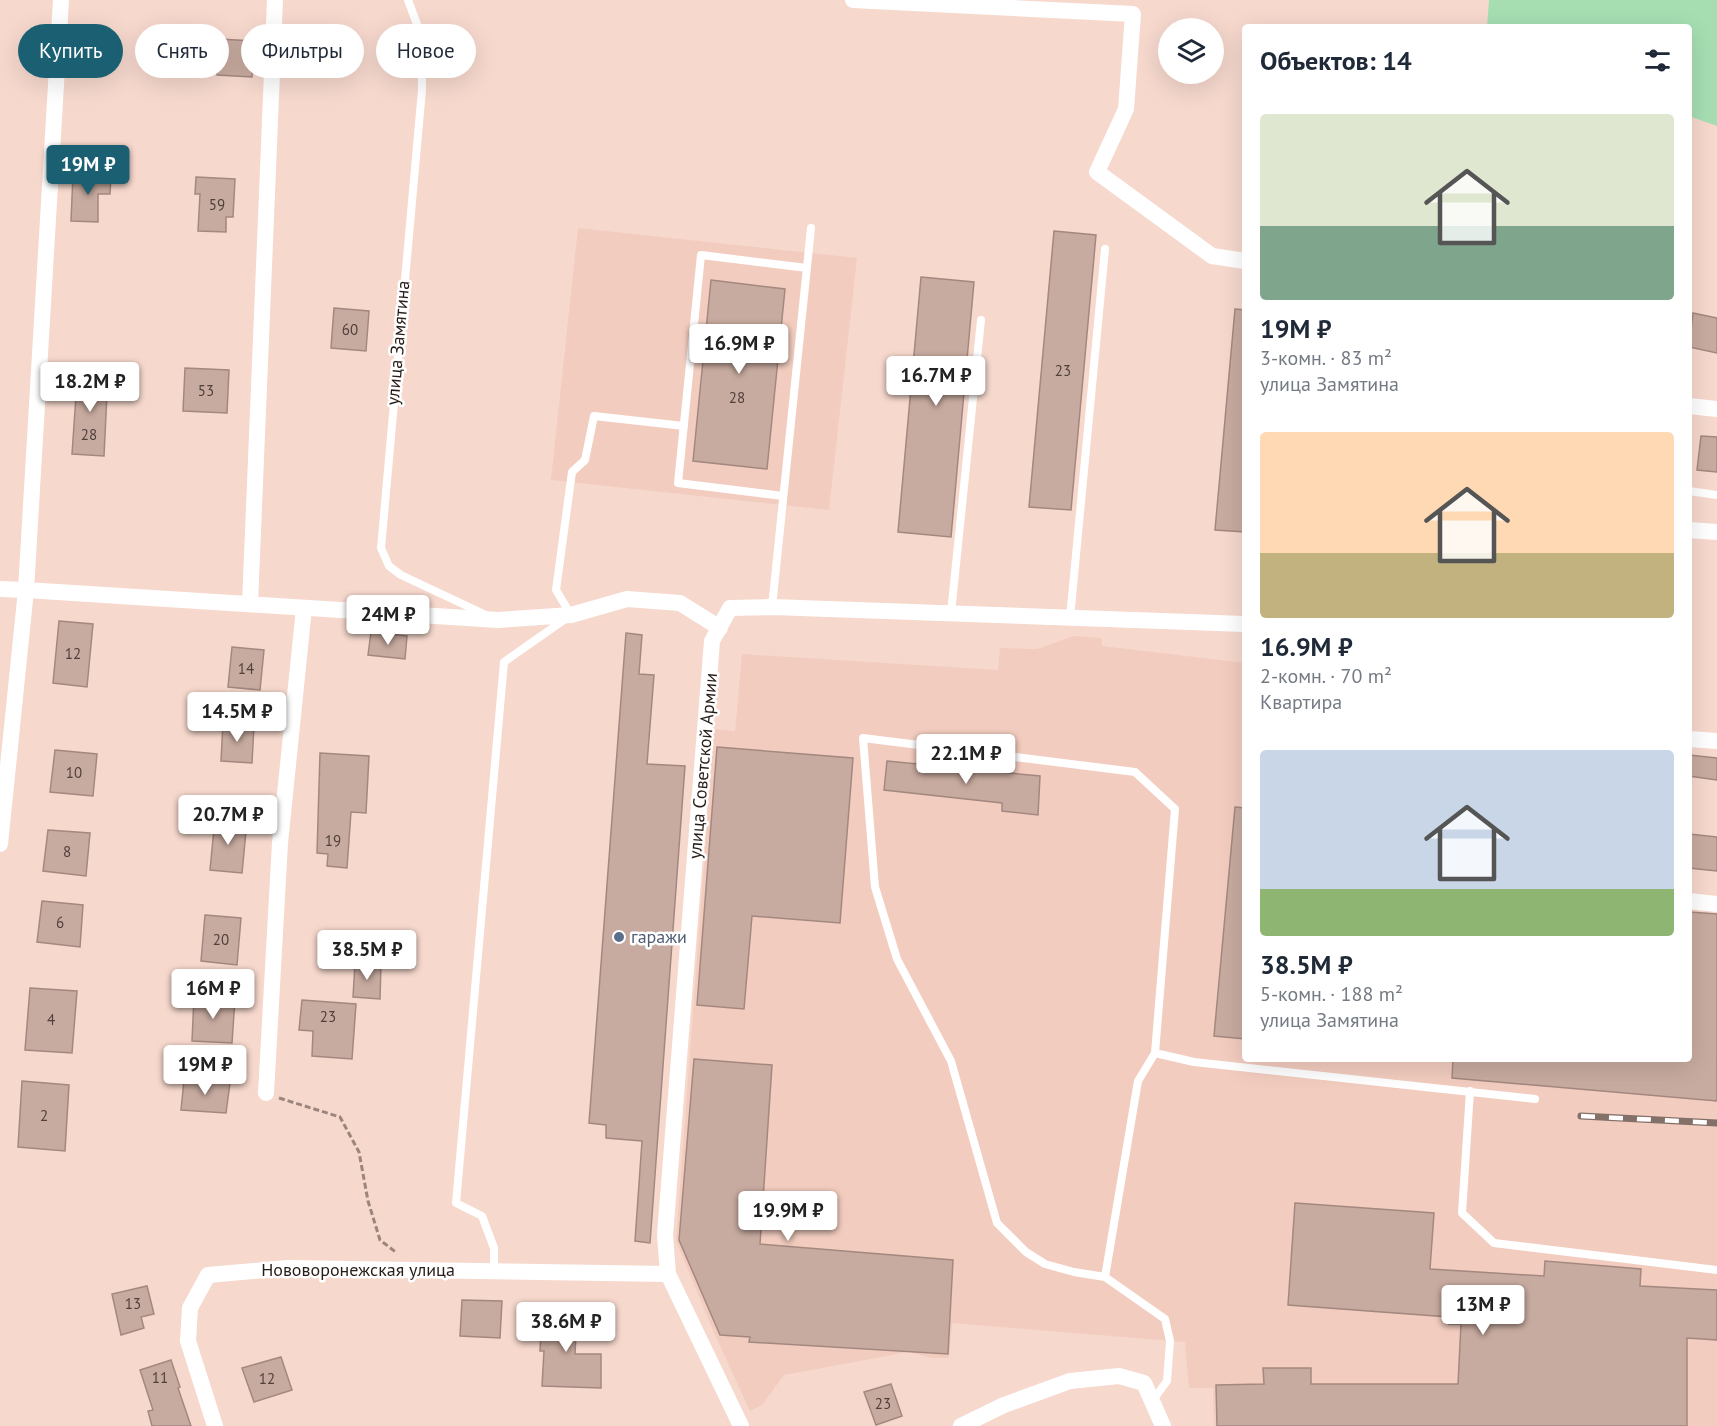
<!DOCTYPE html>
<html lang="ru">
<meta charset="utf-8">
<style>
body{margin:0;font-family:"PT Sans",sans-serif;background:#f6f6f7;color:#1f2937;height:100vh;display:flex;flex-direction:column;font-size:22px;white-space:nowrap}
*{box-sizing:border-box;margin:0}
p{font-size:20px;color:#747a83}
.icon{flex:none;width:33px;height:33px;fill:none;stroke:currentColor;stroke-width:2;stroke-linecap:round;stroke-linejoin:round}
.map{position:relative;flex:1;overflow:hidden}
.details{position:absolute;left:1242px;top:24px;width:450px;height:1038px;display:flex;flex-direction:column;background:#fff;border-radius:6px;box-shadow:0 6px 24px #0002}
.details>*{flex:none}
.top-card{position:absolute;left:18px;top:24px;width:570px;height:54px;display:flex;gap:12px}
.buttons{position:absolute;left:1158px;top:18px;display:grid;gap:12px}
.buttons a{display:grid;place-items:center;width:66px;height:66px;border-radius:50%;background:#fff;box-shadow:0 6px 24px #0002;font-size:30px}
.price{position:absolute;translate:-50% -51px;padding:0 14px;border-radius:6px;background:#fff;color:#222;font-size:20px;line-height:39px;filter:drop-shadow(0 2px 3px #0008)}
.price::after{content:'';position:absolute;left:50%;top:36px;width:18px;height:14px;margin-left:-9px;background:inherit;clip-path:polygon(0 0,100% 0,50% 100%)}
.price.active{background:#1b6072;color:#fff}
ul{padding:0;list-style:none}
li{display:grid;align-content:center;gap:12px;height:318px;padding:0 18px}
li span{display:grid;place-items:center;height:186px;border-radius:6px;color:#555}
li>.icon{margin-inline-start:auto}
span .icon{width:108px;height:108px;fill:#fffc;stroke-width:1}
li b{font-size:26px}
h2{display:flex;justify-content:space-between;align-items:center;height:72px;padding:0 18px;font-size:26px}
.chip{padding:0 21px;border-radius:27px;background:#fff;box-shadow:0 6px 24px #0002;font-size:21px;line-height:54px}
.chip.active{background:#1b6072;color:#fff}
.map>svg:first-child{display:block}
.built{fill:#f2ccbf}
.green{fill:#a6deb2}
.building{fill:#c8aba0;stroke:#a4887f;stroke-width:1.5}
.lines{fill:none;stroke-linecap:round;stroke-linejoin:round}
.path{stroke:#9b857d;stroke-width:3;stroke-dasharray:6 3;stroke-linecap:butt}
.service{stroke:#fff;stroke-width:8}
.minor{stroke:#fff;stroke-width:16}
.rail-casing{stroke:#837069;stroke-width:7}
.rail{stroke:#fff;stroke-width:4.5;stroke-dasharray:14;stroke-linecap:butt}
.service-dot{fill:#5c6f8a;stroke:#fff;stroke-width:2}
.labels{text-anchor:middle;stroke-width:5;stroke-linejoin:round;paint-order:stroke}
.number-label{font-size:15px;fill:#4f403a}
.street-label{font-size:18px;fill:#271c18;stroke:#fff}
.service-label{font-size:18px;fill:#4e5e75;stroke:#fff;text-anchor:start}
</style>
<div class="map">
<svg width="1717" height="1426" viewBox="0 0 1717 1426">
<rect width="100%" height="100%" fill="#f6d8cd"/>
<path class="built" d="M578 228 857 258 829 510 551 480Z
M1074 636 1101 638 1102 646 1245 663V1059H1689V910L1717 914V1426H1214L1213 1388H1189L1185 1342 952 1323 949 1358H932L908 1352 784 1375 762 1405 750 1411 715 1335 676 1241 714 729 735 731 742 654 998 670 1000 648 1037 649Z"/>
<path class="green" d="M1489 0H1717V126L1689 116V27H1487Z"/>
<path class="building" d="M219 39 254 41 252 77 217 75Z
M73 174 111 175 110 194H98V222L71 221Z
M196 177 235 179 233 217H226V232L198 231 200 194H195Z
M1054 231 1096 235 1071 510 1029 507Z
M921 277 974 282 951 537 898 532Z
M711 280 785 289 767 469 693 461Z
M334 308 369 311 366 351 331 348Z
M1235 309 1245 310V532L1215 530Z
M1693 313 1717 318V353L1689 347Z
M185 368 229 370 227 413 183 411Z
M74 371 108 373 104 456 72 454 76 396H72Z
M1701 436 1717 437V472L1697 470Z
M59 621 93 624 87 687 53 683Z
M371 632 407 636 405 659 368 655Z
M626 633 642 635 639 674 654 675 647 764 685 766 650 1243 635 1241 642 1141 606 1138V1125L589 1123Z
M232 647 264 650 260 690 228 687Z
M223 723 254 725 252 763 221 761Z
M717 747 853 758 840 923 752 916 744 1009 697 1005Z
M55 750 97 754 93 796 50 792Z
M320 753 369 756 366 813 351 812 347 868 327 866 328 854 317 853Z
M1689 755 1717 758V780L1689 776Z
M887 761 1040 776 1038 815 1002 811V803L884 790Z
M1235 807 1245 808V1039L1214 1036Z
M215 818 247 821 242 873 210 870Z
M48 830 90 833 86 876 43 871Z
M1689 834 1717 837V871L1689 868Z
M42 901 83 905 80 947 37 942Z
M1689 912 1717 914V1101L1452 1078 1453 1059H1689Z
M205 915 241 918 237 965 201 961Z
M355 963 381 964 380 999 353 997Z
M30 988 77 991 72 1053 25 1050Z
M194 997 235 999 232 1043 192 1041Z
M302 1000 356 1004 352 1059 312 1056 313 1031 299 1030Z
M694 1059 772 1065 760 1244 953 1260 948 1354 749 1342 750 1337 720 1335 679 1240Z
M184 1080 230 1083 226 1113 181 1110Z
M22 1081 69 1085 65 1151 18 1147Z
M1295 1203 1434 1213 1430 1269 1544 1276 1545 1261 1641 1269 1640 1286 1717 1290V1340L1687 1338V1426H1217L1216 1385 1264 1384 1263 1368H1311V1384H1458L1461 1324H1449V1317L1288 1305Z
M147 1286 154 1314 141 1317 144 1328 121 1335 112 1294Z
M462 1300 502 1301 500 1338 460 1336Z
M542 1309H577L575 1354H601V1388L542 1386 544 1351H540Z
M281 1357 292 1390 254 1402 242 1368Z
M171 1360 180 1387 178 1388 191 1426H152L148 1411 153 1410 140 1370Z
M891 1384 902 1416 876 1425 864 1392Z"/>
<g class="lines">
<path class="path" d="M279 1098 340 1117 359 1152 368 1201 380 1240 397 1253"/>
<path class="service" d="M408 0 421 35 422 90 381 548 389 566 401 575 486 615
M1689 491 1717 495
M783 496 678 483 701 255 807 268
M772 607 811 228
M951 613 981 320
M1070 618 1105 249
M1155 1053 1194 1062 1535 1099
M1470 1091 1462 1213 1494 1243 1717 1270
M494 1271V1248L482 1216 456 1203 504 662 571 615 556 590 572 472 585 460 594 416 684 426
M1105 1277 1138 1081 1155 1053 1175 809 1135 772 863 738 875 887 897 959 951 1061 997 1223 1026 1252 1045 1264 1074 1272 1105 1277 1165 1319 1170 1341 1167 1381 1153 1400"/>
<path class="minor" d="M853 0 1133 14 1126 109 1097 172 1212 256 1245 261
M1689 406 1717 409
M1689 530 1717 532
M0 589 26 590 61 0
M250 604 275 0
M1689 739 1717 741
M0 844 26 590 498 620 571 615 627 599 680 603 720 628
M1689 901 1717 904
M266 1093 280 843 304 608
M215 1426 188 1341 190 1308 208 1275 287 1268 668 1274
M741 1426 668 1274 665 1235 712 641 730 608 772 607 1245 624
M961 1426 1004 1405 1070 1381 1119 1376 1144 1383 1163 1426"/>
<defs>
<path id="rail" d="M1581 1116 1717 1123"/>
</defs>
<use href="#rail" class="rail-casing"/>
<use href="#rail" class="rail"/>
</g>
<circle class="service-dot" cx="619" cy="937" r="6"/>
<g class="labels">
<g class="number-label">
<text x="217" y="210">59</text>
<text x="350" y="335">60</text>
<text x="1063" y="376">23</text>
<text x="206" y="396">53</text>
<text x="737" y="403">28</text>
<text x="89" y="440">28</text>
<text x="73" y="659">12</text>
<text x="246" y="674">14</text>
<text x="74" y="778">10</text>
<text x="333" y="846">19</text>
<text x="67" y="857">8</text>
<text x="60" y="928">6</text>
<text x="221" y="945">20</text>
<text x="328" y="1022">23</text>
<text x="51" y="1025">4</text>
<text x="44" y="1121">2</text>
<text x="133" y="1309">13</text>
<text x="160" y="1383">11</text>
<text x="267" y="1384">12</text>
<text x="883" y="1409">23</text>
</g>
<g class="street-label">
<text transform="translate(398 343) rotate(-85)" y="6">улица Замятина</text>
<text transform="translate(703 766) rotate(-85)" y="6">улица Советской Армии</text>
<text x="358" y="1276">Нововоронежская улица</text>
</g>
<g class="service-label">
<text x="631" y="943">гаражи</text>
</g>
</g>
</svg>
<div class="buttons">
<a><svg class="icon" aria-label="layers" viewBox="0 0 24 24"><path d="M12 4l9 5-9 5-9-5zM3 14l9 5 9-5"/></svg></a>
</div>
<b class="price active" style="left:88px;top:196px">19M ₽</b>
<b class="price" style="left:739px;top:375px">16.9M ₽</b>
<b class="price" style="left:936px;top:407px">16.7M ₽</b>
<b class="price" style="left:90px;top:413px">18.2M ₽</b>
<b class="price" style="left:388px;top:646px">24M ₽</b>
<b class="price" style="left:237px;top:743px">14.5M ₽</b>
<b class="price" style="left:966px;top:785px">22.1M ₽</b>
<b class="price" style="left:228px;top:846px">20.7M ₽</b>
<b class="price" style="left:367px;top:981px">38.5M ₽</b>
<b class="price" style="left:213px;top:1020px">16M ₽</b>
<b class="price" style="left:205px;top:1096px">19M ₽</b>
<b class="price" style="left:788px;top:1242px">19.9M ₽</b>
<b class="price" style="left:1483px;top:1336px">13M ₽</b>
<b class="price" style="left:566px;top:1353px">38.6M ₽</b>
<div class="top-card">
<a class="chip active">Купить</a>
<a class="chip">Снять</a>
<a class="chip">Фильтры</a>
<a class="chip">Новое</a>
</div>
<section class="details">
<h2>Объектов: 14<svg class="icon" aria-label="filters" viewBox="0 0 24 24"><path d="M4 7h16M4 17h16"/><circle cx="9" cy="7" r="2"/><circle cx="15" cy="17" r="2"/></svg></h2>
<ul>
<li><span style="background:linear-gradient(#dfe7d0 60%,#7fa58c 0)"><svg class="icon" aria-label="home" viewBox="0 0 24 24"><path d="M3 11l9-7 9 7M6 9v11h12V9"/></svg></span><div><b>19M ₽</b><p>3-комн. · 83 m²</p><p>улица Замятина</p></div></li>
<li><span style="background:linear-gradient(#ffd9b3 65%,#c2b280 0)"><svg class="icon" aria-label="home" viewBox="0 0 24 24"><path d="M3 11l9-7 9 7M6 9v11h12V9"/></svg></span><div><b>16.9M ₽</b><p>2-комн. · 70 m²</p><p>Квартира</p></div></li>
<li><span style="background:linear-gradient(#c9d6e8 75%,#8fb573 0)"><svg class="icon" aria-label="home" viewBox="0 0 24 24"><path d="M3 11l9-7 9 7M6 9v11h12V9"/></svg></span><div><b>38.5M ₽</b><p>5-комн. · 188 m²</p><p>улица Замятина</p></div></li>
</ul>
</section>
</div>
